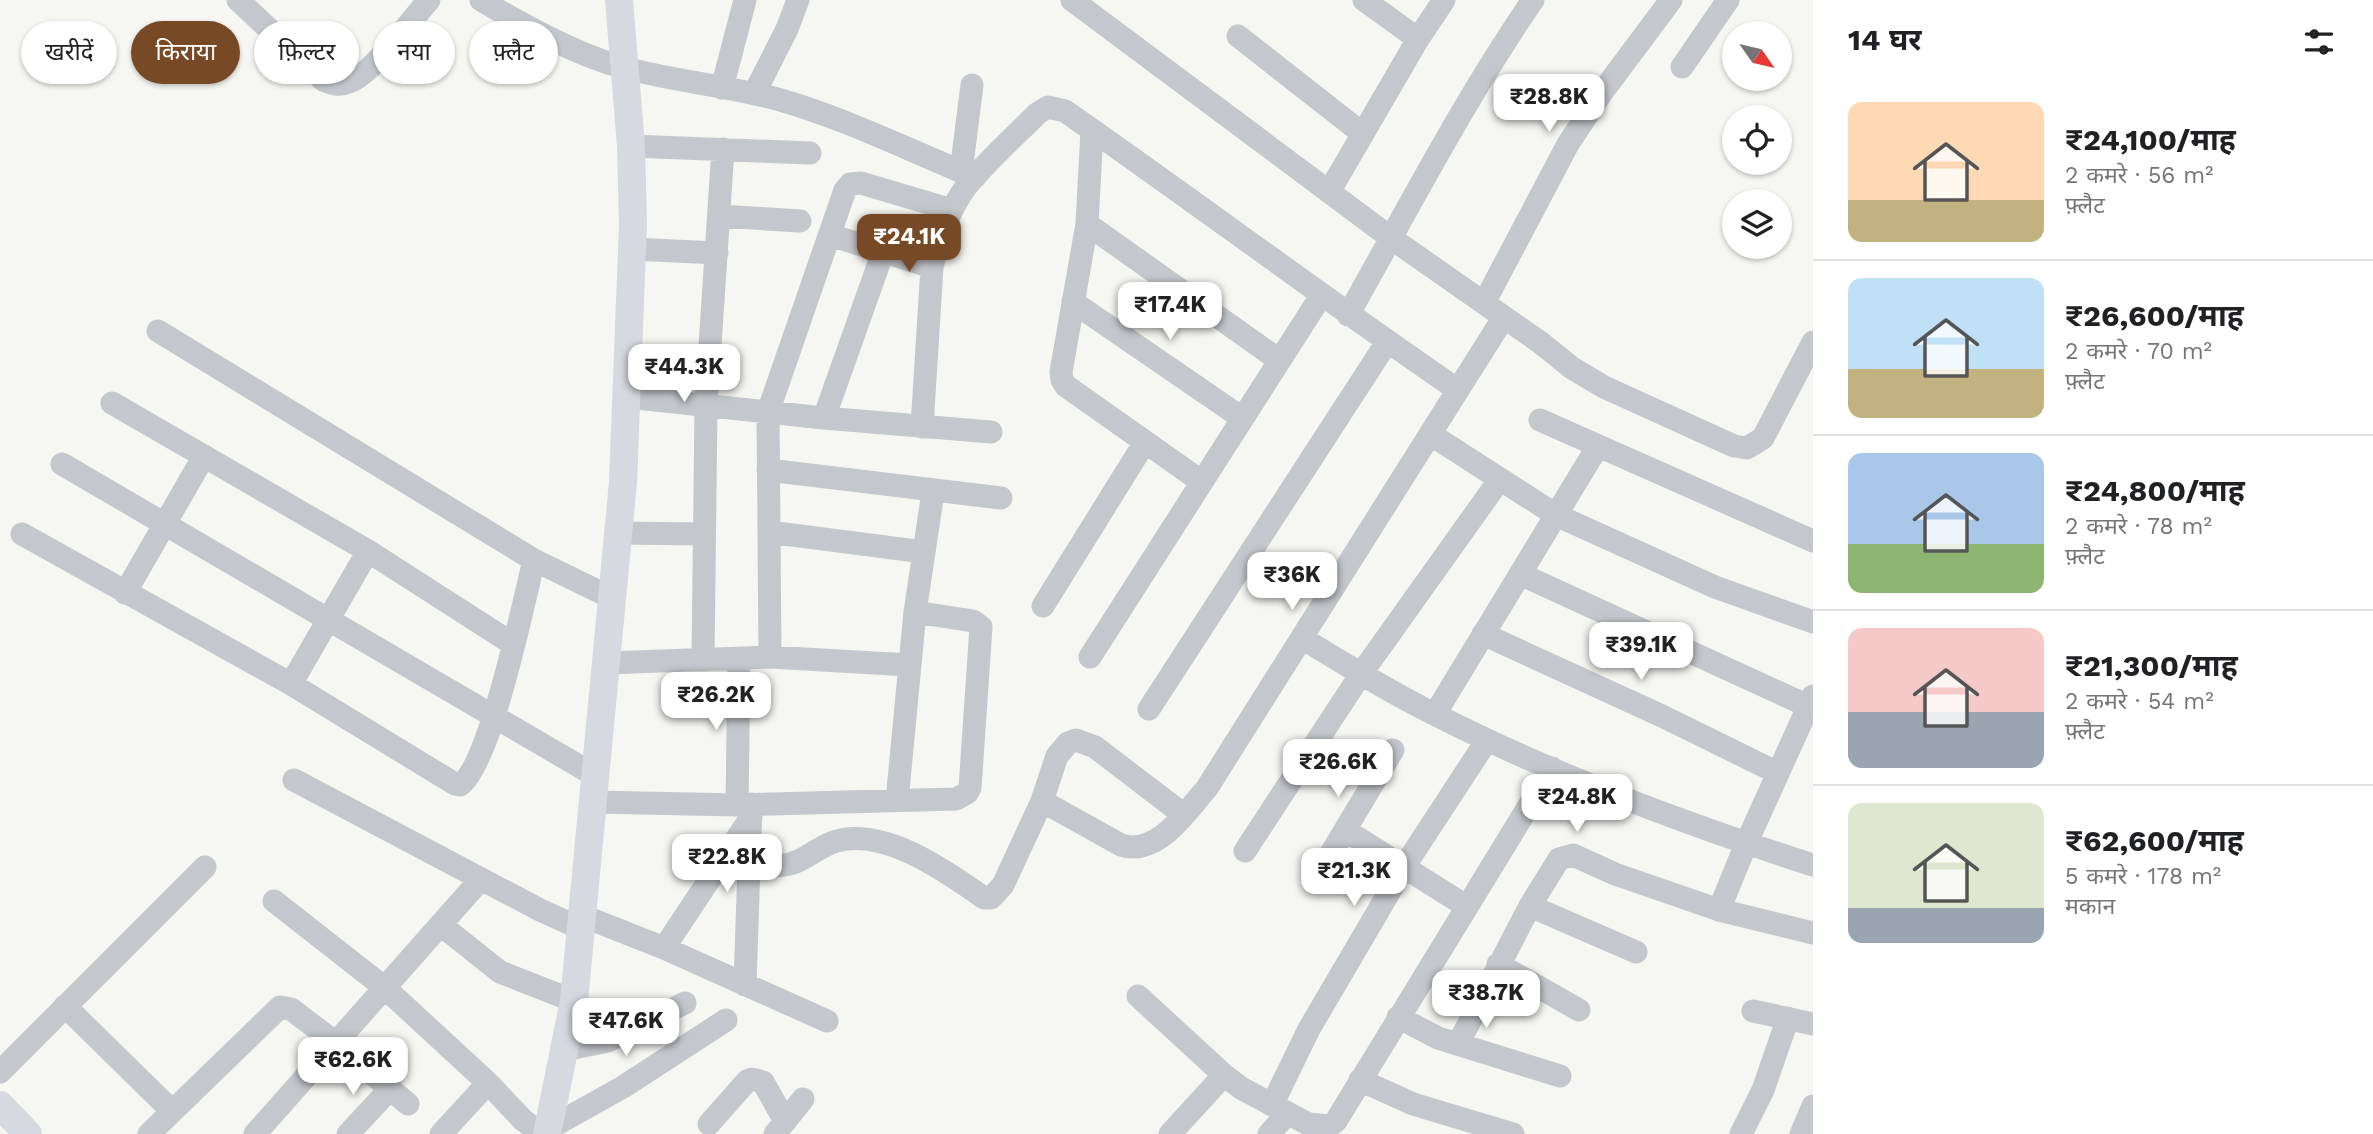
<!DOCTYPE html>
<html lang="hi">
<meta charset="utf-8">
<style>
body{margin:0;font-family:"Work Sans","Noto Sans Devanagari",sans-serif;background:#f2f2f2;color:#202124;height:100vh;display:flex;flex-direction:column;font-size:26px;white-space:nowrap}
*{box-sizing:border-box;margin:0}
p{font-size:23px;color:#757577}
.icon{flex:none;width:38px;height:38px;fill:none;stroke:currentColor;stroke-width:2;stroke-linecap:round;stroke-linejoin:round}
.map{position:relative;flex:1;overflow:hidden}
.panel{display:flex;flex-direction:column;background:#fff;width:560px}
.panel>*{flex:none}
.guide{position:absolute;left:21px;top:21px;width:665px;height:63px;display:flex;gap:14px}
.needle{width:46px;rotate:124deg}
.buttons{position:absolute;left:1722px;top:21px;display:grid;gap:14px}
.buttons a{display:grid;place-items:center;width:70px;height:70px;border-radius:50%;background:#fff;box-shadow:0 2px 5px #0004;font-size:35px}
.price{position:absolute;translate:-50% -60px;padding:0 16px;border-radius:14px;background:#fff;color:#222;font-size:23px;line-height:46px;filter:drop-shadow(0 2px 4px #0008)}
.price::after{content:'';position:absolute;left:50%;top:42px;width:21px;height:16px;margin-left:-10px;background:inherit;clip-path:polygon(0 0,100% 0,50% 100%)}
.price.on{background:#784925;color:#fff}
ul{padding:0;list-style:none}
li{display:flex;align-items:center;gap:21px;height:175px;padding:0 35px}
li+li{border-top:2px solid #e0e0e0}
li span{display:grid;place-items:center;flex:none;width:196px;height:140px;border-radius:14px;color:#555}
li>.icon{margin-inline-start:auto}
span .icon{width:84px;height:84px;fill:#fffc;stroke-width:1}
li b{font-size:30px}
h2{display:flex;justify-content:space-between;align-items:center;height:84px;padding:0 35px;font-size:30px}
.pill{padding:0 24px;border-radius:32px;background:#fff;box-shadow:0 2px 5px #0004;font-size:24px;line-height:63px}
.pill.on{background:#784925;color:#fff}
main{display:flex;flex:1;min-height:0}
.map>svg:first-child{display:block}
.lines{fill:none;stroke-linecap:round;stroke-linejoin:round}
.minor{stroke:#c4c7cb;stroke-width:23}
.major{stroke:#d6d9df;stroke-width:28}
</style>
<main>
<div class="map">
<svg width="1813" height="1134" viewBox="0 0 1813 1134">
<rect width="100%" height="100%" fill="#f6f7f3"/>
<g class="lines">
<path class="minor" d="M238 0 323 80C333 84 340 86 349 82 372 74 411 20 429 0
M481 0C524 26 576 55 625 68 675 81 727 86 777 99 845 118 910 151 975 177
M1072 0 1391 238 1541 343 1572 368 1604 387 1734 446 1747 448 1763 438 1813 342
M1364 0 1418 39
M1238 36 1363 134
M1682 67 1728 0
M722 88 745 0
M754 94 787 29 798 0
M1092 130 1087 224 1061 372 1062 380 1066 386 1202 482
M631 146 810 153
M961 172 972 85
M1329 192 1418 39 1444 0
M720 216 800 221
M1087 224 1279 360
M830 235 932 267
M632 249 717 253
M1073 302 1242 418
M1484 303 1568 144 1603 91 1671 0
M1348 315C1408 209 1464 100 1533 0
M158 331 534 560 612 598
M627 397 824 418 991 432
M112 403 368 551 513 644
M824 418 883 252
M1540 420 1813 541
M922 427 932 267C939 240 949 209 966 187 987 161 1014 137 1038 113L1048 107 1065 111C1197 203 1325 299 1458 390
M1430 434 1556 515 1715 587 1813 622
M62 464 596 776
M768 470 1001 498
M769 532 924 552
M618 533 704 534
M22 534 291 684 455 784 460 785C490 765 524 601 534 560
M1520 574 1808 706
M125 593 204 456
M1043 606 1145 442
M1483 634 1662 716 1778 773
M1302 638C1346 665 1390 692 1436 715 1556 776 1685 824 1813 865
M770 657 768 412 845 190 850 184 861 183 952 210
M1090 657 1321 296
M703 660 706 406 723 149
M606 663 770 657 910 665
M291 684 368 551
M1149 709 1387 342
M1435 714 1598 446
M294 780 540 910 582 929
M897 801 915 612 933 492
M1042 801 1121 845C1157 857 1186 812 1207 788L1504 317
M594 802 737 805 956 799 967 793 970 788 981 627 973 621 915 612
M737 805 739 659
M1345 830 1466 906
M1245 851 1361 674 1500 479
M749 866C765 866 783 868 798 861 809 856 819 848 831 843 880 824 946 871 984 898H991L1003 885 1042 801 1057 756 1068 743 1076 740 1095 747 1184 815
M1321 870 1393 750
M274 901 385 988 488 1083 523 1120 531 1126 546 1130 623 1087 726 1020
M1530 906 1636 952
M1719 910 1746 844 1813 696
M583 916 664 948 827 1021
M441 925 500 972 574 1001
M664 948 751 817
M1498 964 1579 1010
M745 985 751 804
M1138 996 1224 1075 1241 1088 1308 1124 1330 1126 1336 1121 1552 768
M65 1006 172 1111
M1753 1011 1813 1024
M1398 1017 1438 1038 1560 1076
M1458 1044 1530 906 1559 859 1573 855 1615 874 1719 910 1813 933
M564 1050 608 1041 685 1003
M0 1072 205 867
M1360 1080 1413 1104 1513 1134
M1272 1105 1309 1029 1404 867 1487 740
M709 1124 747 1081 752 1079 763 1082 785 1121
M149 1134 280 1007 291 1009 336 1043 408 1104
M255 1134 481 879
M348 1134 390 1089
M441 1134 488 1083
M775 1134 803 1099
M1170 1134 1224 1075
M1269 1134 1288 1113
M1741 1134 1763 1090 1788 1018
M1801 1134 1813 1106"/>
<path class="major" d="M0 1105 28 1134
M547 1134 574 1001 623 482 633 224 631 146 619 0"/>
</g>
</svg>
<div class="buttons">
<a><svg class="needle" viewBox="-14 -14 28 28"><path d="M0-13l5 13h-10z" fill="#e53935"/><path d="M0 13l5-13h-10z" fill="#757577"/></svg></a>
<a><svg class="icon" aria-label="locate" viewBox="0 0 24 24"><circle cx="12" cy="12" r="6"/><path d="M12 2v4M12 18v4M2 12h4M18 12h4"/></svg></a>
<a><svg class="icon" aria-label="layers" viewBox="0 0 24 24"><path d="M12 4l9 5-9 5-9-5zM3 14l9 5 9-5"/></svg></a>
</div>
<b class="price" style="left:1549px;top:134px">₹28.8K</b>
<b class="price on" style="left:909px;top:274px">₹24.1K</b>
<b class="price" style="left:1170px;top:342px">₹17.4K</b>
<b class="price" style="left:684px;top:404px">₹44.3K</b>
<b class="price" style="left:1292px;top:612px">₹36K</b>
<b class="price" style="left:1641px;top:682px">₹39.1K</b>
<b class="price" style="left:716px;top:732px">₹26.2K</b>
<b class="price" style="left:1338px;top:799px">₹26.6K</b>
<b class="price" style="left:1577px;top:834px">₹24.8K</b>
<b class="price" style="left:727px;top:894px">₹22.8K</b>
<b class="price" style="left:1354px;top:908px">₹21.3K</b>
<b class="price" style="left:1486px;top:1030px">₹38.7K</b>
<b class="price" style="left:626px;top:1058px">₹47.6K</b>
<b class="price" style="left:353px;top:1097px">₹62.6K</b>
<div class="guide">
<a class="pill">खरीदें</a>
<a class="pill on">किराया</a>
<a class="pill">फ़िल्टर</a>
<a class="pill">नया</a>
<a class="pill">फ़्लैट</a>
</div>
</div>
<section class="panel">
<h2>14 घर<svg class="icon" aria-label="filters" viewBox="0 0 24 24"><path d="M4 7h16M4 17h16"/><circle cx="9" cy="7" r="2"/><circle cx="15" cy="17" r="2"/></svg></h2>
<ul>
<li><span style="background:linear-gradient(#ffd9b3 70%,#c2b280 0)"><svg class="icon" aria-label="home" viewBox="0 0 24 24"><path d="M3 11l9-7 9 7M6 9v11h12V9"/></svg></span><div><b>₹24,100/माह</b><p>2 कमरे · 56 m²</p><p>फ़्लैट</p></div></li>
<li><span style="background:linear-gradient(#bfe0f5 65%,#c2b280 0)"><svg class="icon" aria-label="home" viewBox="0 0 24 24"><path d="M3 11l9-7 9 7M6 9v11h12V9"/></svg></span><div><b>₹26,600/माह</b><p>2 कमरे · 70 m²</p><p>फ़्लैट</p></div></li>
<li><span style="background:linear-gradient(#a9c7e8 65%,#8fb573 0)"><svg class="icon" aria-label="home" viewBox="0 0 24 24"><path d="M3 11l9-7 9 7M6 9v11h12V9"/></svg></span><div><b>₹24,800/माह</b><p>2 कमरे · 78 m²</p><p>फ़्लैट</p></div></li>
<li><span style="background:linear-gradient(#f6c9c9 60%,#9aa5b1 0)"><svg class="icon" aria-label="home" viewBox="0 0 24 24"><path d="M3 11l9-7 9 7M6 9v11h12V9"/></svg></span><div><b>₹21,300/माह</b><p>2 कमरे · 54 m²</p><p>फ़्लैट</p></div></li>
<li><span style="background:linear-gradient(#dfe7d0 75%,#9aa5b1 0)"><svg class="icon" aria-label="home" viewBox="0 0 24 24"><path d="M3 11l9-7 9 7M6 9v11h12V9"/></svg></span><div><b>₹62,600/माह</b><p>5 कमरे · 178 m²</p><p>मकान</p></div></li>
</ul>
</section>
</main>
